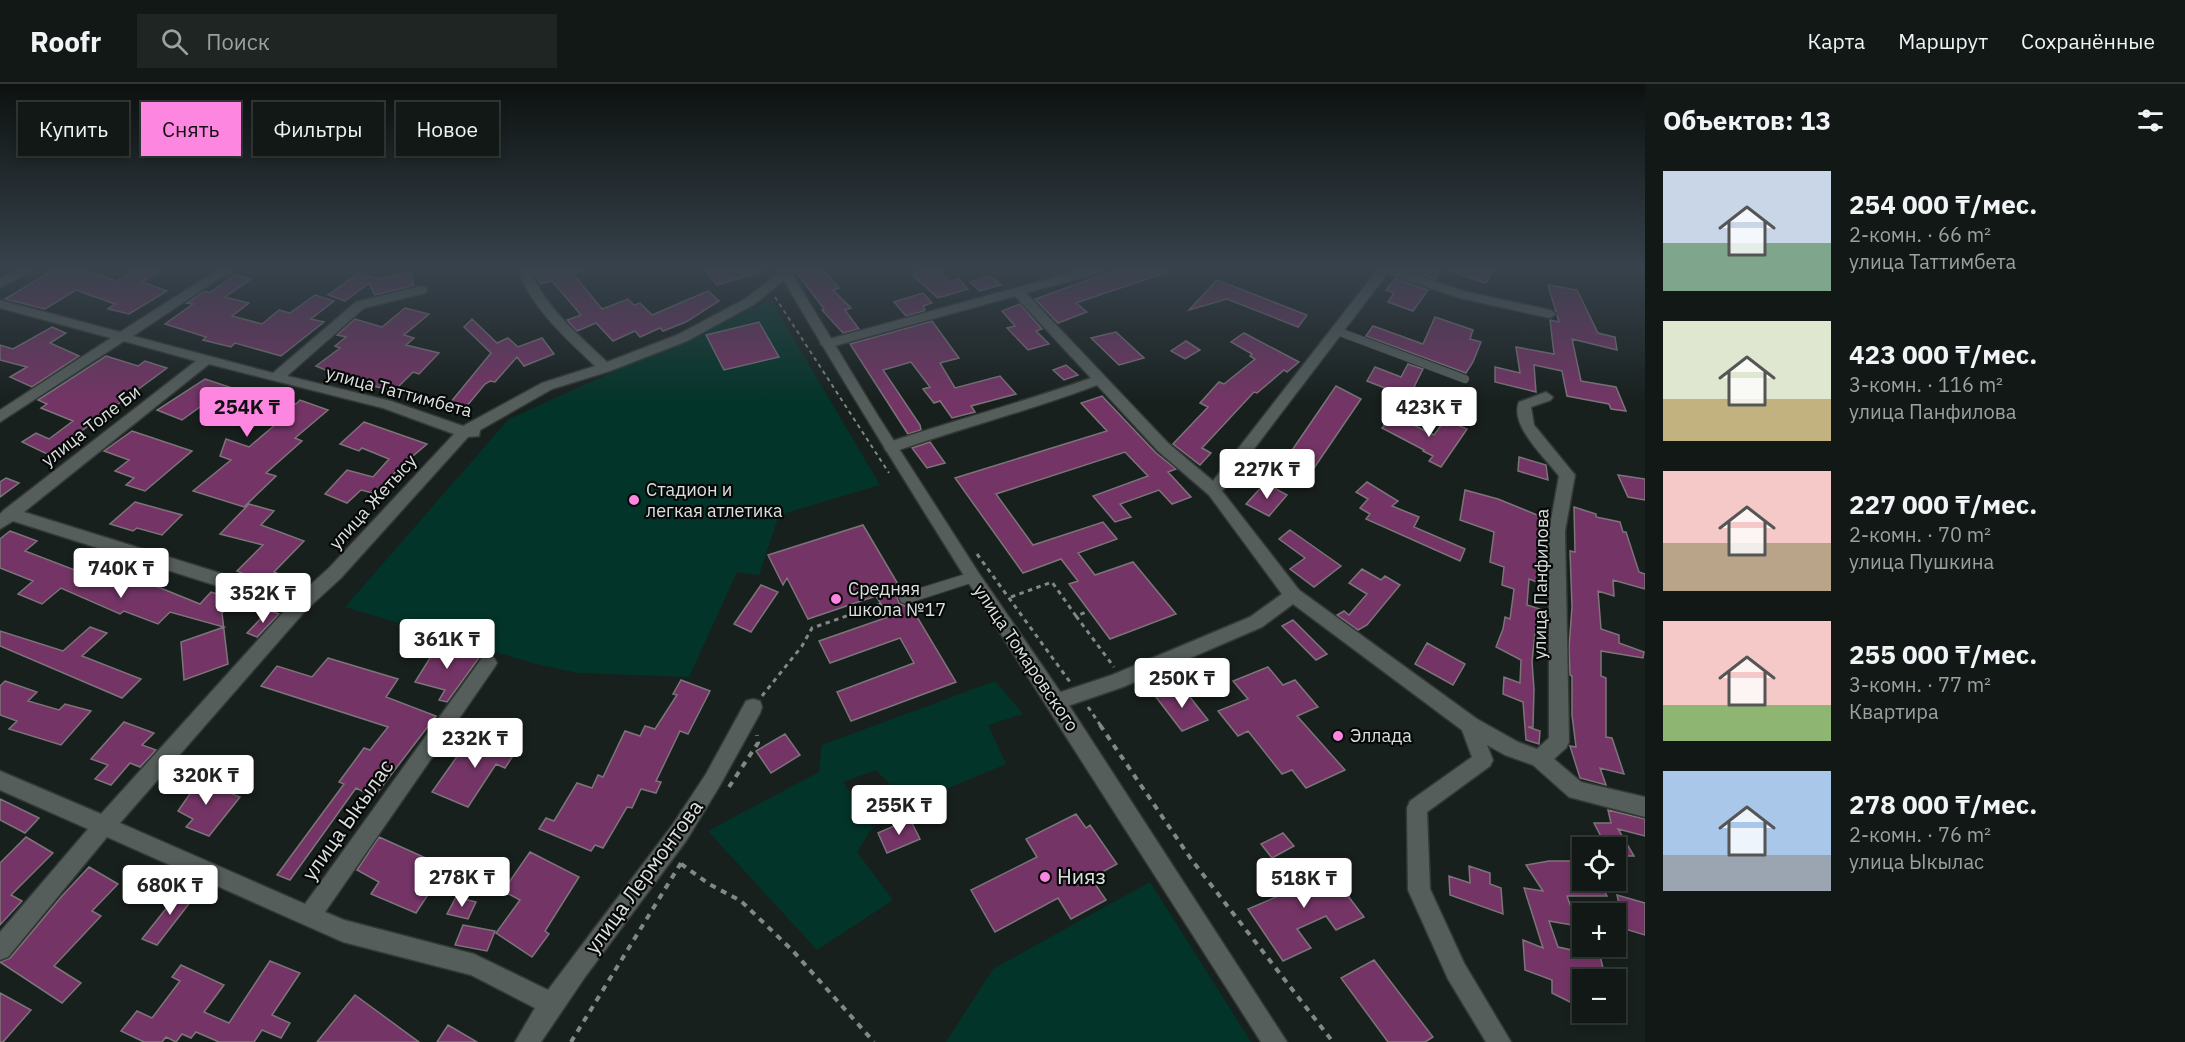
<!DOCTYPE html>
<html lang="ru">
<meta charset="utf-8">
<style>
body{margin:0;font-family:"IBM Plex Sans",sans-serif;background:#1f2523;color:#f1f3f6;height:100vh;display:flex;flex-direction:column;font-size:22px;white-space:nowrap}
*{box-sizing:border-box;margin:0}
p{font-size:20px;color:#9ca0a1}
.icon{flex:none;width:33px;height:33px;fill:none;stroke:currentColor;stroke-width:2;stroke-linecap:round;stroke-linejoin:round}
.map{position:relative;flex:1;overflow:hidden}
.drawer{display:flex;flex-direction:column;background:#121816;width:540px}
.drawer>*{flex:none}
.top-card{position:absolute;left:18px;top:18px;width:570px;height:54px;display:flex;gap:12px}
.fabs{position:absolute;left:1572px;top:753px;display:grid;gap:12px}
.fabs a{display:grid;place-items:center;width:54px;height:54px;border-radius:0px;background:#121816;box-shadow:0 3px 9px #0003,0 0 0 2px #313735;font-size:30px}
.price{position:absolute;translate:-50% -51px;padding:0 14px;border-radius:6px;background:#fff;color:#222;font-size:20px;line-height:39px;filter:drop-shadow(0 2px 3px #0008)}
.price::after{content:'';position:absolute;left:50%;top:36px;width:18px;height:14px;margin-left:-9px;background:inherit;clip-path:polygon(0 0,100% 0,50% 100%)}
.price.active{background:#fd86e1;color:#111}
ul{padding:0;list-style:none}
li{display:flex;align-items:center;gap:18px;height:150px;padding:0 18px}
li span{display:grid;place-items:center;flex:none;width:168px;height:120px;border-radius:0px;color:#555}
li>.icon{margin-inline-start:auto}
span .icon{width:72px;height:72px;fill:#fffc;stroke-width:1}
li b{font-size:26px}
h2{display:flex;justify-content:space-between;align-items:center;height:72px;padding:0 18px;font-size:26px}
.chip{padding:0 21px;border-radius:0px;background:#121816;box-shadow:0 3px 9px #0003,0 0 0 2px #313735;font-size:21px;line-height:54px}
.chip.active{background:#fd86e1;color:#111}
header{display:flex;align-items:center;gap:36px;box-sizing:border-box;height:84px;padding:0 30px;background:#121816;border-bottom:2px solid #313735}
header strong{font-size:28px}
nav{display:flex;gap:33px;margin-inline-start:auto;font-size:21px}
.search{width:420px;height:54px;background:#1f2523;display:flex;align-items:center;gap:15px;box-sizing:border-box;padding:0 21px;border-radius:0px;color:#9ca0a1;font-size:22px}
main{display:flex;flex:1;min-height:0}
.map>svg:first-child{display:block}
.green{fill:#033429}
.building{fill:#743566;stroke:#7c7479;stroke-width:1.5}
.lines{fill:none;stroke-linecap:round;stroke-linejoin:round}
.service-casing{stroke:#343937;stroke-width:9}
.pedestrian-casing{stroke:#343937;stroke-width:2}
.minor-casing{stroke:#343937;stroke-width:3}
.tertiary-casing{stroke:#343937;stroke-width:3}
.path-far2{stroke:#828886;stroke-width:2;stroke-dasharray:4 4;stroke-linecap:butt}
.path-far1{stroke:#828886;stroke-width:3;stroke-dasharray:4.5 4.5;stroke-linecap:butt}
.path{stroke:#828886;stroke-width:4;stroke-dasharray:6 6;stroke-linecap:butt}
.service{stroke:#555e5b;stroke-width:8}
.pedestrian{fill:#555e5b;fill-rule:evenodd}
.minor{fill:#555e5b;fill-rule:evenodd}
.tertiary{fill:#555e5b;fill-rule:evenodd}
.poi-dot{fill:#fd86e1;stroke:#060908;stroke-width:2}
.labels{text-anchor:middle;stroke-width:4.5;stroke-linejoin:round;paint-order:stroke}
.street-label{font-size:18px;fill:#dce1df;stroke:#060908}
.poi-label{font-size:18px;fill:#dce1df;stroke:#060908;text-anchor:start}
.near-street-label{font-size:21px;fill:#dce1df;stroke:#060908}
.near-poi-label{font-size:21px;fill:#dce1df;stroke:#060908;text-anchor:start}
</style>
<header>
<strong>Roofr</strong>
<div class="search"><svg class="icon" aria-label="search" viewBox="0 0 24 24"><circle cx="10" cy="10" r="6"/><path d="M15 15l6 6"/></svg>Поиск</div>
<nav><a>Карта</a><a>Маршрут</a><a>Сохранённые</a></nav>
</header>
<main>
<div class="map">
<svg width="1645" height="958" viewBox="0 0 1645 958">
<rect width="100%" height="100%" fill="#18201e"/>
<path class="green" d="M771 216 880 401 779 431 759 491 737 488 689 593 578 589 536 580 345 523 509 335Z
M995 597 1023 630 988 641 1006 680 910 720 876 686 843 698 873 743 857 768 893 816 817 866 708 747 819 688 822 661Z
M1150 798 1251 958H946L993 885Z"/>
<path class="building" d="M55 185H79L117 197 137 185H163L142 198 167 207 129 230 108 225 115 220 76 206 45 225 5 215Z
M532 185H580L581 187 573 190 602 225 628 215 634 221 640 219 652 231 708 207 719 217 686 238 663 247 660 244 640 253 635 247 613 257 596 239 577 247 567 236 581 231 552 197 541 200Z
M704 185H761L762 188 717 201Z
M800 185H822L839 204 833 206 851 224 845 226 859 245 843 249 822 226 824 225 797 189Z
M927 185H936L950 197 959 195 968 205 938 214 911 190Z
M1119 185H1168V188L1076 219 1087 228 1058 239 1035 215Z
M1404 185H1442L1435 195Z
M1450 185H1494L1486 199 1450 187Z
M411 188 414 201 408 203 375 211 369 199 345 217 328 211 359 189 379 195Z
M235 191 251 195 225 213 249 219 232 232 262 240 279 226 290 229 315 211 334 217 311 235 324 238 281 272 235 259 231 263 203 256 206 253 165 240 193 220 187 219 205 207 209 209Z
M990 192 1001 201 980 207 970 198Z
M1395 195 1428 206 1413 227 1388 218 1394 209 1386 206Z
M1217 196 1307 231 1298 243 1227 215 1189 226Z
M1548 201 1577 206 1598 249 1615 253 1617 266 1572 255 1581 297 1616 303 1626 327 1611 325 1609 320 1567 312 1562 287 1534 281 1536 308 1495 298V283L1520 289 1516 263 1554 270 1550 236 1559 238Z
M923 209 932 219 923 222 925 225 924 227 906 232 894 218Z
M1020 220 1042 245 1036 247 1049 260 1028 266 1007 244 1015 242 1002 227Z
M405 224 429 230 404 251 414 254 406 261 439 269 419 290 413 288 394 307 352 297 316 282 340 264 335 262 346 253 337 251 355 235 382 243Z
M1435 233 1473 246 1470 255 1481 258 1473 278 1466 289 1366 252 1373 242 1423 260Z
M472 235 497 259 508 254 518 263 542 254 554 270 524 282 517 273 495 298 490 297 485 300 466 323 450 319 491 269 464 243Z
M932 237 959 274 940 279 955 304 1000 292 1016 310 971 322 975 328 952 334 940 317 934 319 923 305 930 303 911 278 883 286 920 341 921 346 908 350 850 260Z
M759 238 779 273 724 286 706 251Z
M52 243 66 249 50 259 79 272 32 303 10 293 27 283 0 276V261L13 265Z
M1116 248 1144 274 1119 281 1091 254Z
M1244 249 1299 278 1287 288 1284 286 1257 309 1254 308 1202 364 1211 369 1200 381 1173 360 1208 323 1200 319 1219 298 1224 300 1255 275 1250 272 1252 270 1231 258Z
M1186 257 1200 266 1185 275 1171 267Z
M106 272 138 282 145 277 167 284 49 371 22 358 36 349 49 355 73 337 41 324 47 320 38 316Z
M1408 280 1423 285 1414 303 1422 306 1416 316 1367 297 1375 283 1401 293Z
M1066 281 1078 291 1064 296 1053 286Z
M205 295 247 309 249 307 296 320 300 316 328 326 295 354 302 357 266 389 276 392 244 423 193 407 231 376 220 372 226 355 249 363 276 340 273 339 276 337 207 318 182 336 157 326Z
M1336 302 1361 315 1312 387 1286 375Z
M1102 312 1156 369 1176 385 1168 388 1191 413 1172 420 1159 406 1120 420 1131 433 1115 438 1093 412 1148 392 1125 368 996 410 1033 461 1103 438 1117 455 1078 469 1095 491 1133 478 1176 530 1110 555 1069 500 1078 497 1061 475 1023 489 955 394 1107 347 1081 319Z
M1392 333 1401 338 1403 336 1434 351 1445 336 1467 345 1441 383 1429 377 1433 372 1423 367 1424 366 1382 344Z
M364 338 427 360 400 383 376 410 361 406 347 419 325 410 347 386 373 393 389 375 362 364 359 367 340 360Z
M132 347 192 367 145 407 126 401 134 394 115 387 129 376 104 367Z
M930 358 945 379 927 384 912 364Z
M1519 373 1546 381 1548 396 1518 387Z
M1618 391 1645 395V416L1628 413Z
M6 394 19 399 0 413V398Z
M1367 398 1398 417 1392 422 1419 433 1414 443 1465 465 1460 477 1366 435 1370 430 1360 424 1368 415 1356 408Z
M1265 399 1287 411 1269 432 1246 420Z
M1465 406 1498 415 1547 435 1542 500 1529 495 1527 521 1546 527 1545 543 1536 540 1532 577 1534 605 1533 643H1528L1540 647 1539 660 1526 656 1523 618 1503 610 1504 593 1520 599 1521 576 1496 563 1503 545 1505 533 1510 535 1514 505 1502 501 1504 483 1490 478 1494 448 1460 436Z
M135 418 182 431 162 451 137 444 133 447 110 440Z
M249 420 274 427 261 441 304 457 274 488 279 490 269 500 237 487 263 461 220 450Z
M1574 423 1596 430V433L1620 438 1623 448H1626L1639 488 1645 490V505L1613 496 1614 512 1598 507 1601 545 1619 551V559L1644 568 1643 574 1601 567V592L1606 594V653L1612 654 1624 690 1600 684 1606 701 1580 694 1570 662 1576 663 1572 631V592L1570 591 1569 564 1572 523 1570 467 1575 468Z
M863 441 902 507 897 513 899 519 905 522 910 521 956 598 851 637 837 608 914 579 900 554 830 579 819 557 888 533 881 520 876 512 808 535 787 494 783 501 768 471Z
M1290 446 1341 482 1314 503 1290 485 1305 474 1279 455Z
M10 447 37 457 25 467 85 490 99 479 200 520 211 508 234 515 222 529 228 580 184 596 181 558 224 543 170 528 158 540 124 527 120 530 61 504 42 520 18 510 33 497 0 484V455Z
M1362 485 1381 496 1385 492 1400 501 1367 541 1358 546 1337 531 1344 527 1349 531 1367 510 1349 499Z
M761 501 778 508 751 548 734 540Z
M269 526 279 530 257 553 247 549Z
M1293 536 1327 570 1316 576 1282 542Z
M90 543 107 549 82 572 141 595 122 614 0 562V547L63 567Z
M1427 559 1465 580 1453 601 1415 580Z
M438 561 481 571 447 618 439 616 445 606 415 598Z
M328 574 398 595 386 613 436 632 374 713 356 704 290 796 277 791 344 700 339 698 364 664 370 666 388 643 261 602 277 582 312 593Z
M1268 583 1283 601 1295 596 1318 623 1297 632 1345 686 1306 704 1292 686 1282 690 1248 647 1238 652 1218 627 1248 615 1233 597Z
M681 596 710 607 688 650 680 647 656 697 661 698 656 709 641 705 632 724 627 723 603 764 595 761 591 767 539 745 546 734 554 737 577 699 592 704 598 691 603 693 625 647 640 652 645 642 655 645 677 611 673 610Z
M5 597 37 608 28 617 59 626 65 620 91 627 61 661 9 645 17 637 0 631V602Z
M1182 603 1208 636 1182 647 1156 613Z
M124 638 154 649 142 661 156 666 140 683 130 679 111 701 95 695 108 681 91 675Z
M499 643 515 650 508 660 518 664 505 684 496 680 468 723 432 708 463 664 480 671Z
M785 650 800 671 771 689 756 667Z
M192 694 240 713 209 752 186 743 193 735 178 727 192 707 184 704Z
M0 715 39 734 25 749 0 736Z
M1608 726 1645 735V752L1618 745 1634 772H1616V764H1607L1594 739H1611Z
M1076 730 1086 744 1090 741 1117 780 1091 794 1106 816 1071 835 1058 814 995 848 971 806 1037 773 1026 755Z
M910 735 920 755 887 769 878 749Z
M1283 749 1294 762 1272 774 1261 760Z
M26 753 53 769 11 811 22 817 0 841V779Z
M379 753 446 783 416 829 371 810 379 798 357 786Z
M530 768 579 793 545 847 549 850 532 873 496 849 520 816 503 807Z
M1320 775 1364 833 1336 846 1326 832 1297 845 1311 864 1283 877 1248 825 1297 804 1287 790Z
M1549 777H1582V796H1598L1607 812H1567L1578 842 1549 837 1558 863 1600 872 1606 896 1582 891V924L1552 909V896L1525 886 1523 856 1543 864 1524 804 1543 807 1526 781Z
M1469 782 1490 789V800L1501 804 1503 830 1450 811 1449 792 1470 799Z
M89 783 118 800 92 827 101 832 54 882 81 899 62 919 0 878 10 874 62 812Z
M184 802 198 808 157 861 142 855Z
M1617 811 1645 819V851L1625 845Z
M456 813 476 818 468 835 447 830Z
M463 841 495 847 487 867 455 861Z
M1374 876 1433 953 1425 958H1388L1341 894Z
M270 877 300 889 272 931 290 939 281 954 262 946 254 958H219L196 948 191 954 182 950 176 958 166 953 162 958H144L121 947 137 927 152 934 180 897 172 893 181 881 224 901 204 928 229 939Z
M0 909 31 926 3 958H0Z
M355 911 419 958H317Z
M448 941 477 958H437Z"/>
<g class="lines">
<defs>
<path id="service" d="M1337 247 1465 295"/>
<path id="pedestrian" d="M972 488 977 489 979 493 977 497 906 520 901 518 899 514 901 510Z"/>
<path id="minor" d="M20 185H35L0 204V195Z
M219 185H237L223 192 133 252 273 289 356 218 421 202 425 203 427 206 425 209 364 224 287 292 391 317 463 342 542 299 595 282C566 254 531 224 518 185H530C544 223 578 250 607 278L677 251 745 215 784 185H798L753 221 687 257 610 287 552 305 480 346 479 352 468 353 341 494 306 526 120 739 305 820 482 574 488 571 494 574 497 579 494 584 325 828 344 836 474 870 548 906 671 743 706 690 746 617 753 615 760 617 762 623 760 629 719 703 686 757 585 893 541 958H515L535 924 471 891 343 858 107 753 8 873 0 876V848L88 745 0 706V687L101 730 287 524 13 437 0 445V430L4 426 196 277 124 257 0 338V326L111 254 0 224V216L120 248ZM209 280 383 324 454 350 329 484 297 513 24 428Z
M1085 185H1104L1102 188 1026 209 1168 359 1213 397 1378 185H1397L1467 208 1550 226 1556 230 1550 234 1460 214 1387 190 1222 407 1299 506 1477 635 1518 658 1537 665 1549 654V447L1559 392C1546 375 1509 341 1519 318L1546 308 1553 313 1551 316 1531 323 1534 341 1575 391 1565 447 1569 658 1566 664 1554 675 1581 698 1645 713V733L1569 713 1533 681 1505 671 1487 661 1493 676 1490 682 1427 728 1430 805 1464 879 1511 958H1486L1448 895 1408 806 1407 724 1410 717 1472 673 1462 646 1293 520 1262 543 1123 603 1056 626 1049 624 1047 618 1049 612 1112 591 1250 533 1282 510 1209 411 1158 367 1097 301C1031 326 963 344 896 367H886L884 363 886 359C954 337 1023 318 1091 294L1015 212 827 264 820 260 822 257Z"/>
<path id="tertiary" d="M777 185H789L878 332 978 488 1063 612 1287 958H1261C1098 701 931 447 777 185Z"/>
</defs>
<use href="#service" class="service-casing"/>
<use href="#pedestrian" class="pedestrian-casing"/>
<use href="#minor" class="minor-casing"/>
<use href="#tertiary" class="tertiary-casing"/>
<path class="path-far2" d="M775 213 889 389"/>
<path class="path-far1" d="M977 470 1070 598
M1011 513 1052 498 1076 532 1089 527
M1076 532 1114 583
M762 612 802 562 812 544 881 520
M1088 623 1101 642"/>
<path class="path" d="M1100 641 1191 775 1333 958
M729 703 758 659 757 651
M681 780 709 800 741 817 793 867 874 958
M571 958 681 779"/>
<use href="#service" class="service"/>
<use href="#pedestrian" class="pedestrian"/>
<use href="#minor" class="minor"/>
<use href="#tertiary" class="tertiary"/>
</g>
<linearGradient id="sky" x2="0" y2="1"><stop stop-color="#0d1210"/><stop offset="0.58" stop-color="#37424c"/><stop offset="1" stop-color="#37424c" stop-opacity="0"/></linearGradient>
<rect width="1645" height="319" fill="url(#sky)"/>
<g class="poi-dot">
<circle cx="634" cy="416" r="6"/>
<circle cx="836" cy="515" r="6"/>
<circle cx="1338" cy="652" r="6"/>
<circle cx="1045" cy="793" r="6"/>
</g>
<g class="labels">
<g class="street-label">
<text transform="translate(399 308) rotate(15)" y="6">улица Таттимбета</text>
<text transform="translate(91 342) rotate(-38)" y="6">улица Толе Би</text>
<text transform="translate(373 418) rotate(-48)" y="6">улица Жетысу</text>
<text transform="translate(1541 500) rotate(-89)" y="6">улица Панфилова</text>
<text transform="translate(1026 574) rotate(56)" y="6">улица Томаровского</text>
</g>
<g class="poi-label">
<text x="646" y="412">Стадион и<tspan x="646" dy="21">легкая атлетика</tspan></text>
<text x="848" y="511">Средняя<tspan x="848" dy="21">школа №17</tspan></text>
<text x="1350" y="658">Эллада</text>
</g>
<g class="near-street-label">
<text transform="translate(348 736) rotate(-55)" y="7">улица Ыкылас</text>
<text transform="translate(644 793) rotate(-54)" y="7">улица Лермонтова</text>
</g>
<g class="near-poi-label">
<text x="1057" y="800">Нияз</text>
</g>
</g>
</svg>
<div class="fabs">
<a><svg class="icon" aria-label="locate" viewBox="0 0 24 24"><circle cx="12" cy="12" r="6"/><path d="M12 2v4M12 18v4M2 12h4M18 12h4"/></svg></a>
<a>+</a>
<a>−</a>
</div>
<b class="price active" style="left:247px;top:354px">254K ₸</b>
<b class="price" style="left:1429px;top:354px">423K ₸</b>
<b class="price" style="left:1267px;top:416px">227K ₸</b>
<b class="price" style="left:121px;top:515px">740K ₸</b>
<b class="price" style="left:263px;top:540px">352K ₸</b>
<b class="price" style="left:447px;top:586px">361K ₸</b>
<b class="price" style="left:1182px;top:625px">250K ₸</b>
<b class="price" style="left:475px;top:685px">232K ₸</b>
<b class="price" style="left:206px;top:722px">320K ₸</b>
<b class="price" style="left:899px;top:752px">255K ₸</b>
<b class="price" style="left:462px;top:824px">278K ₸</b>
<b class="price" style="left:1304px;top:825px">518K ₸</b>
<b class="price" style="left:170px;top:832px">680K ₸</b>
<div class="top-card">
<a class="chip">Купить</a>
<a class="chip active">Снять</a>
<a class="chip">Фильтры</a>
<a class="chip">Новое</a>
</div>
</div>
<section class="drawer">
<h2>Объектов: 13<svg class="icon" aria-label="filters" viewBox="0 0 24 24"><path d="M4 7h16M4 17h16"/><circle cx="9" cy="7" r="2"/><circle cx="15" cy="17" r="2"/></svg></h2>
<ul>
<li><span style="background:linear-gradient(#c9d6e8 60%,#7fa58c 0)"><svg class="icon" aria-label="home" viewBox="0 0 24 24"><path d="M3 11l9-7 9 7M6 9v11h12V9"/></svg></span><div><b>254 000 ₸/мес.</b><p>2-комн. · 66 m²</p><p>улица Таттимбета</p></div></li>
<li><span style="background:linear-gradient(#dfe7d0 65%,#c2b280 0)"><svg class="icon" aria-label="home" viewBox="0 0 24 24"><path d="M3 11l9-7 9 7M6 9v11h12V9"/></svg></span><div><b>423 000 ₸/мес.</b><p>3-комн. · 116 m²</p><p>улица Панфилова</p></div></li>
<li><span style="background:linear-gradient(#f6c9c9 60%,#b9a48a 0)"><svg class="icon" aria-label="home" viewBox="0 0 24 24"><path d="M3 11l9-7 9 7M6 9v11h12V9"/></svg></span><div><b>227 000 ₸/мес.</b><p>2-комн. · 70 m²</p><p>улица Пушкина</p></div></li>
<li><span style="background:linear-gradient(#f6c9c9 70%,#8fb573 0)"><svg class="icon" aria-label="home" viewBox="0 0 24 24"><path d="M3 11l9-7 9 7M6 9v11h12V9"/></svg></span><div><b>255 000 ₸/мес.</b><p>3-комн. · 77 m²</p><p>Квартира</p></div></li>
<li><span style="background:linear-gradient(#a9c7e8 70%,#9aa5b1 0)"><svg class="icon" aria-label="home" viewBox="0 0 24 24"><path d="M3 11l9-7 9 7M6 9v11h12V9"/></svg></span><div><b>278 000 ₸/мес.</b><p>2-комн. · 76 m²</p><p>улица Ыкылас</p></div></li>
</ul>
</section>
</main>
